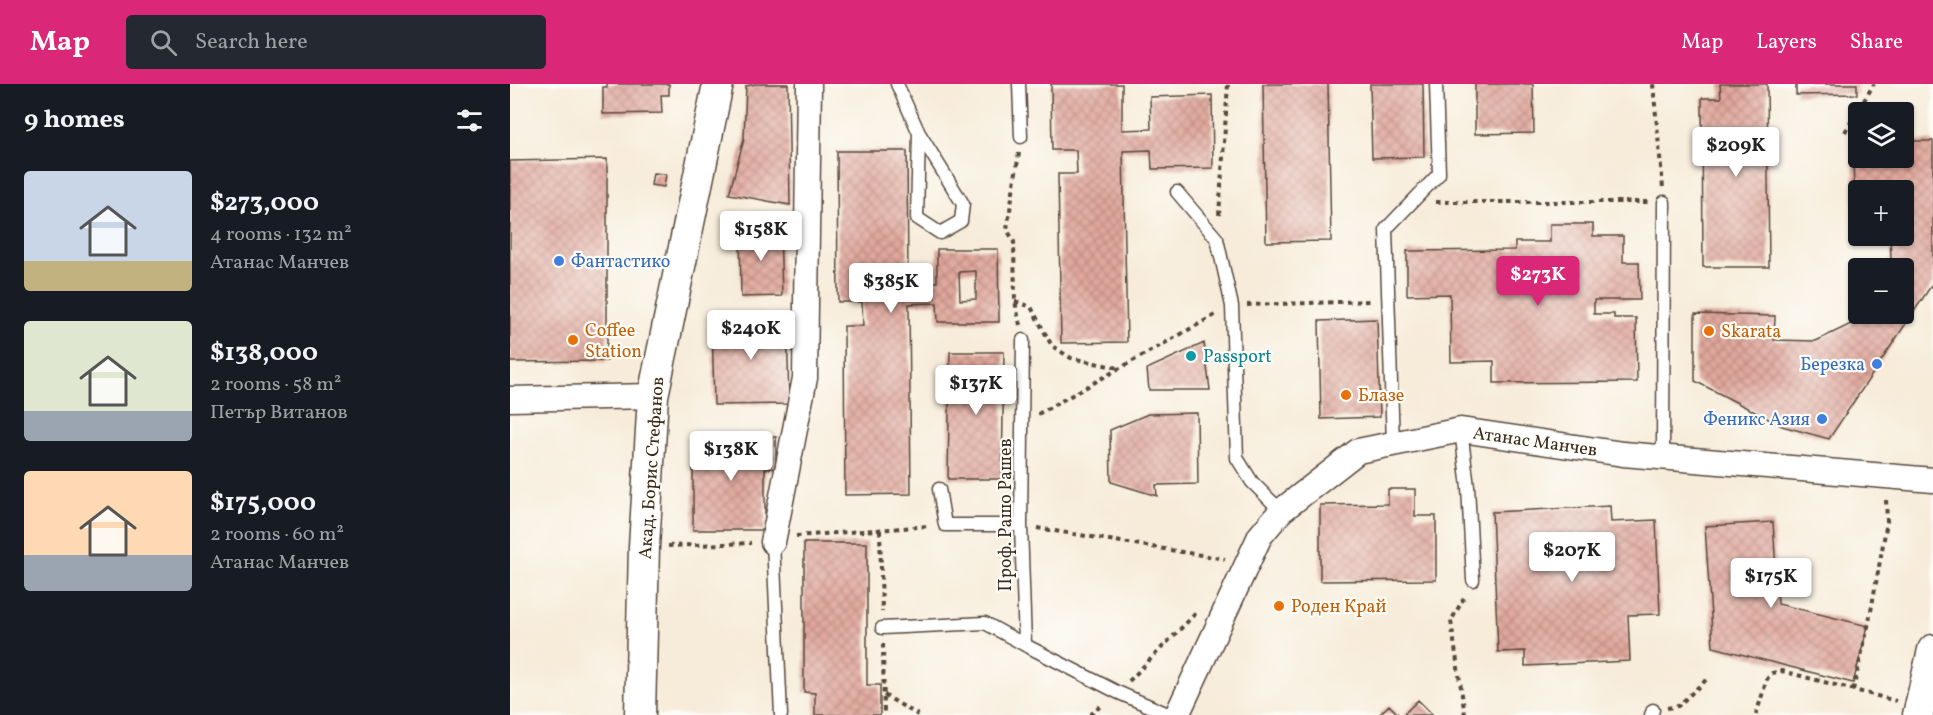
<!DOCTYPE html>
<meta charset="utf-8">
<style>
body{margin:0;font-family:Vollkorn,serif;background:#242831;color:#f1f3f6;height:100vh;display:flex;flex-direction:column;font-size:22px;white-space:nowrap}
*{box-sizing:border-box;margin:0}
p{font-size:20px;color:#9ea1a6}
.icon{flex:none;width:33px;height:33px;fill:none;stroke:currentColor;stroke-width:2;stroke-linecap:round;stroke-linejoin:round}
.map{position:relative;flex:1;overflow:hidden}
.details{display:flex;flex-direction:column;background:#171b24;width:510px}
.details>*{flex:none}
.controls{position:absolute;left:1338px;top:18px;display:grid;gap:12px}
.controls a{display:grid;place-items:center;width:66px;height:66px;border-radius:6px;background:#171b24;box-shadow:0 2px 4px #0004;font-size:30px}
.price{position:absolute;translate:-50% -51px;padding:0 14px;border-radius:6px;background:#fff;color:#222;font-size:20px;line-height:39px;filter:drop-shadow(0 2px 3px #0008)}
.price::after{content:'';position:absolute;left:50%;top:36px;width:18px;height:14px;margin-left:-9px;background:inherit;clip-path:polygon(0 0,100% 0,50% 100%)}
.price.active{background:#db2777;color:#fff}
ul{padding:0;list-style:none}
li{display:flex;align-items:center;gap:18px;height:150px;padding:0 24px}
li span{display:grid;place-items:center;flex:none;width:168px;height:120px;border-radius:6px;color:#555}
li>.icon{margin-inline-start:auto}
span .icon{width:72px;height:72px;fill:#fffc;stroke-width:1}
li b{font-size:26px}
h2{display:flex;justify-content:space-between;align-items:center;height:72px;padding:0 24px;font-size:26px}
header{display:flex;align-items:center;gap:36px;box-sizing:border-box;height:84px;padding:0 30px;background:#db2777;color:#fff}
header strong{font-size:28px}
nav{display:flex;gap:33px;margin-inline-start:auto;font-size:21px}
.search{width:420px;height:54px;background:#242831;display:flex;align-items:center;gap:15px;box-sizing:border-box;padding:0 21px;border-radius:6px;color:#9ea1a6;font-size:22px}
main{display:flex;flex:1;min-height:0}
.map>svg:first-child{display:block}
.building{fill:url(#building-cross-hatch);fill-rule:evenodd}
.lines{fill:none;stroke-linecap:round;stroke-linejoin:round}
.service-casing{stroke:#57473a;stroke-width:15}
.minor-casing{stroke:#57473a;stroke-width:27}
.tertiary-casing{stroke:#57473a;stroke-width:33}
.path{stroke:#57473a;stroke-width:4;stroke-dasharray:4.5 4.5;stroke-linecap:butt}
.service{stroke:#fff;stroke-width:12}
.minor{stroke:#fff;stroke-width:24}
.tertiary{stroke:#fff;stroke-width:30}
.shop-dot{fill:#3f7fe0;stroke:#fdfcf7;stroke-width:2}
.food-dot{fill:#e8710a;stroke:#fdfcf7;stroke-width:2}
.culture-dot{fill:#0f9aa8;stroke:#fdfcf7;stroke-width:2}
.labels{text-anchor:middle;stroke-width:4.5;stroke-linejoin:round;paint-order:stroke}
.shop-label{font-size:18px;fill:#366cbe;stroke:#fdfcf7;text-anchor:end}
.food-label{font-size:18px;fill:#c56008;stroke:#fdfcf7;text-anchor:start}
.culture-label{font-size:18px;fill:#0d838f;stroke:#fdfcf7;text-anchor:start}
.street-label{font-size:18px;fill:#3b2a1e;stroke:#fdfcf7}
</style>
<header>
<strong>Map</strong>
<div class="search"><svg class="icon" aria-label="search" viewBox="0 0 24 24"><circle cx="10" cy="10" r="6"/><path d="M15 15l6 6"/></svg>Search here</div>
<nav><a>Map</a><a>Layers</a><a>Share</a></nav>
</header>
<main>
<section class="details">
<h2>9 homes<svg class="icon" aria-label="filters" viewBox="0 0 24 24"><path d="M4 7h16M4 17h16"/><circle cx="9" cy="7" r="2"/><circle cx="15" cy="17" r="2"/></svg></h2>
<ul>
<li><span style="background:linear-gradient(#c9d6e8 75%,#c2b280 0)"><svg class="icon" aria-label="home" viewBox="0 0 24 24"><path d="M3 11l9-7 9 7M6 9v11h12V9"/></svg></span><div><b>$273,000</b><p>4 rooms · 132 m²</p><p>Атанас Манчев</p></div></li>
<li><span style="background:linear-gradient(#dfe7d0 75%,#9aa5b1 0)"><svg class="icon" aria-label="home" viewBox="0 0 24 24"><path d="M3 11l9-7 9 7M6 9v11h12V9"/></svg></span><div><b>$138,000</b><p>2 rooms · 58 m²</p><p>Петър Витанов</p></div></li>
<li><span style="background:linear-gradient(#ffd9b3 70%,#9aa5b1 0)"><svg class="icon" aria-label="home" viewBox="0 0 24 24"><path d="M3 11l9-7 9 7M6 9v11h12V9"/></svg></span><div><b>$175,000</b><p>2 rooms · 60 m²</p><p>Атанас Манчев</p></div></li>
</ul>
</section>
<div class="map">
<svg width="1423" height="631" viewBox="0 0 1423 631">
<defs>
<pattern id="building-cross-hatch" width="8" height="8" patternUnits="userSpaceOnUse" patternTransform="scale(1.5)"><rect width="8" height="8" fill="#e1a89d"/><path d="M0 0l8 8M0 8l8-8" fill="none" stroke="#b8897f"/></pattern>
</defs>
<rect width="100%" height="100%" fill="#fdfcf7"/>
<filter id="ink" filterUnits="userSpaceOnUse"><feTurbulence type="fractalNoise" baseFrequency=".0167" numOctaves="2"/><feDisplacementMap in="SourceGraphic" scale="12" xChannelSelector="R" yChannelSelector="G"/><feConvolveMatrix kernelMatrix="1 2 1 2 8 2 1 2 1" color-interpolation-filters="sRGB"/></filter>
<filter id="wash" filterUnits="userSpaceOnUse"><feTurbulence type="fractalNoise" baseFrequency=".008" numOctaves="4" result="noise"/><feDisplacementMap in="SourceGraphic" scale="24" xChannelSelector="R" yChannelSelector="G"/><feGaussianBlur stdDeviation="1.35" result="paint"/><feColorMatrix in="noise" values="0 0 0 0 0 0 0 0 0 0 0 0 0 0 0 0 0 1.4 0 .05"/><feComposite in="paint" operator="in"/></filter>
<g filter="url(#wash)">
<rect width="100%" height="100%" fill="#f7ecda"/>
<g id="blocks">
<path class="building" d="M97 0H159V11H151L152 29 93 30V3H97Z
M245 0H278L280 121 219 110 234 55 236 2Z
M541 0H612V46L641 45 640 13 702 11 703 84 642 85 641 66 613 67 617 258 551 259 548 90H567L566 66H542Z
M753 0H818L821 157 756 158Z
M860 0H913L914 73 862 74Z
M965 0H1023L1024 49 965 50Z
M1210 0H1257L1259 183H1193L1192 14H1211Z
M1286 0H1347V10L1286 11Z
M1394 57H1423V199L1319 355 1272 342 1185 297V230L1265 232 1264 256 1306 257 1341 240 1347 230H1394V184H1375L1381 175 1380 152H1394V106H1348V121H1344L1343 58H1348V74H1394Z
M327 67H397L398 198H427V165H488L489 238H428L427 219 399 220 401 410 335 411 334 242H353L352 218H328ZM466 187V215L450 216 449 188Z
M97 75V277L0 278V77Z
M143 89 156 90 154 103 141 101Z
M1040 140H1083V152H1113V178H1129L1130 216H1084V230H1104V234H1126L1127 298 984 299V277L941 278 940 210 897 211V167L1005 166V158H1040Z
M270 143 272 212 231 213 230 144Z
M277 233 279 320 204 321 202 235Z
M867 235 870 333 811 335 809 237Z
M694 259 700 306H639L637 285Z
M440 268H494L492 395H438Z
M687 329 688 400 646 401 647 412 601 398 600 346 638 330Z
M183 353H266V384L255 385V446H183Z
M878 405H905V432H926V496L810 497V421L878 420Z
M1100 422 1101 438 1146 436 1150 530 1118 531 1120 577 1015 582V567L988 568 982 428Z
M1263 438 1268 520 1358 542 1343 599 1203 563 1195 442Z
M294 459H357V601H370V631H305V609L294 608Z
M908 616 923 631H893Z
M879 621 889 631H869Z"/>
</g>
</g>
<g filter="url(#ink)">
<use href="#blocks" fill-opacity="0" stroke="#57473a" stroke-width="1.5"/>
<g class="lines">
<defs>
<path id="service" d="M387 0 409 49 453 120 451 137 430 149 407 134 409 49
M509 0 511 53
M667 108 707 155 722 222 727 374 742 398 771 427
M513 256 511 441 515 561 607 608 660 631
M951 346 958 403 963 496
M883 360 876 145 929 90 926 0
M1153 374 1154 118
M429 405 435 441H511
M263 458 271 631
M372 544 475 539 515 561
M1141 631 1143 626"/>
<path id="minor" d="M0 315 143 312
M263 458 295 294 299 0
M667 631 750 452 771 427 848 367 951 346 1113 370 1423 396"/>
<path id="tertiary" d="M130 631 134 463 143 312 208 0
M1408 631 1423 566"/>
</defs>
<use href="#service" class="service-casing"/>
<use href="#minor" class="minor-casing"/>
<use href="#tertiary" class="tertiary-casing"/>
<path class="path" d="M1143 0 1153 104
M1335 48 1364 0
M509 69 497 145 504 158 505 217 510 241
M926 118H1138
M709 131 718 0
M505 217 521 223 542 262 561 274 609 284
M737 221 862 217
M528 330 705 231
M527 444 715 475
M370 446 372 528
M286 452 419 442
M158 462 241 459
M373 560 374 631
M619 597 688 527
M1343 606 1359 538 1377 438 1376 415
M374 611 408 631
M1157 624 1168 622 1197 595
M580 631 593 620
M955 631 941 537 956 510
M1246 631 1257 595 1262 589 1272 587 1386 617"/>
<use href="#service" class="service"/>
<use href="#minor" class="minor"/>
<use href="#tertiary" class="tertiary"/>
</g>
</g>
<g class="shop-dot">
<circle cx="49" cy="177" r="6"/>
<circle cx="1367" cy="280" r="6"/>
<circle cx="1312" cy="335" r="6"/>
</g>
<g class="food-dot">
<circle cx="1199" cy="247" r="6"/>
<circle cx="63" cy="256" r="6"/>
<circle cx="836" cy="311" r="6"/>
<circle cx="769" cy="522" r="6"/>
</g>
<circle class="culture-dot" cx="681" cy="272" r="6"/>
<g class="labels">
<g class="shop-label">
<text x="61" y="183" text-anchor="start">Фантастико</text>
<text x="1355" y="286">Березка</text>
<text x="1300" y="341">Феникс Азия</text>
</g>
<g class="food-label">
<text x="75" y="252">Coffee<tspan x="75" dy="21">Station</tspan></text>
<text x="1211" y="253">Skarata</text>
<text x="848" y="317">Блазе</text>
<text x="781" y="528">Роден Край</text>
</g>
<g class="culture-label">
<text x="693" y="278">Passport</text>
</g>
<g class="street-label">
<text transform="translate(1025 357) rotate(8)" y="6">Атанас Манчев</text>
<text transform="translate(141 384) rotate(-86)" y="6">Акад. Борис Стефанов</text>
<text transform="translate(495 431) rotate(-90)" y="6">Проф. Рашо Рашев</text>
</g>
</g>
</svg>
<div class="controls">
<a><svg class="icon" aria-label="layers" viewBox="0 0 24 24"><path d="M12 4l9 5-9 5-9-5zM3 14l9 5 9-5"/></svg></a>
<a>+</a>
<a>−</a>
</div>
<b class="price" style="left:1226px;top:94px">$209K</b>
<b class="price" style="left:251px;top:178px">$158K</b>
<b class="price active" style="left:1028px;top:223px">$273K</b>
<b class="price" style="left:381px;top:230px">$385K</b>
<b class="price" style="left:241px;top:277px">$240K</b>
<b class="price" style="left:466px;top:332px">$137K</b>
<b class="price" style="left:221px;top:398px">$138K</b>
<b class="price" style="left:1062px;top:499px">$207K</b>
<b class="price" style="left:1261px;top:525px">$175K</b>
</div>
</main>
